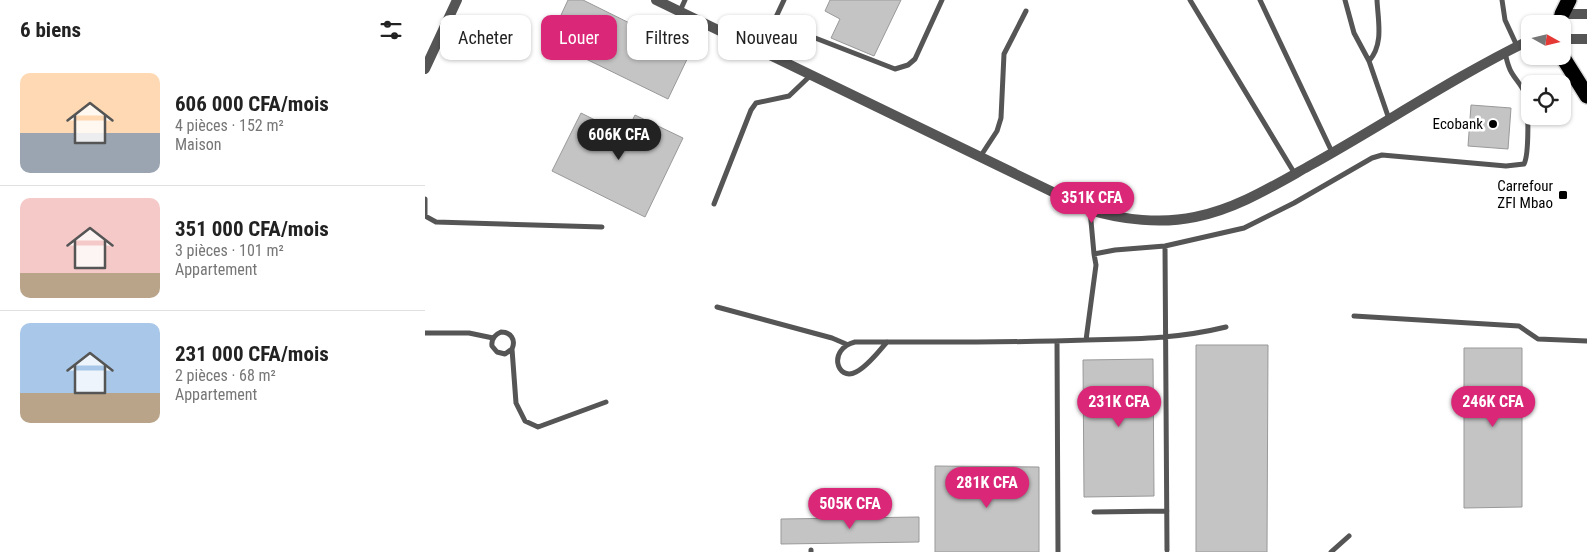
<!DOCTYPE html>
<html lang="fr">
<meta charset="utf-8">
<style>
body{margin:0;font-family:"Roboto Condensed",sans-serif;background:#f6f6f6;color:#222;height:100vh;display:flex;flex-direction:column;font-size:19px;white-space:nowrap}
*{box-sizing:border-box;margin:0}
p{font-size:16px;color:#767676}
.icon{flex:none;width:28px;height:28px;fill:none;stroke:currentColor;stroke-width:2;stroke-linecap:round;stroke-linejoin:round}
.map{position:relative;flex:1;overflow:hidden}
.drawer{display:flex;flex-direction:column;background:#fff;width:425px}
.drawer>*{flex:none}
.banner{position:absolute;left:15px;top:15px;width:475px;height:45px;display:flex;gap:10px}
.needle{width:32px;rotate:98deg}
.buttons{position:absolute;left:1096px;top:15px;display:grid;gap:10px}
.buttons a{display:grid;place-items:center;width:50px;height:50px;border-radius:10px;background:#fff;box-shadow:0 1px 4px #0004;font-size:25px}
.price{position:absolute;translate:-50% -42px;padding:0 11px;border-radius:18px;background:#db2777;color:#fff;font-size:16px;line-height:32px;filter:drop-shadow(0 1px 2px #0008)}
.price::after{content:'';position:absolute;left:50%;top:30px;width:15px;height:11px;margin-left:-8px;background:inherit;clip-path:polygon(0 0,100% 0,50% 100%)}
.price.current{background:#222;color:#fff}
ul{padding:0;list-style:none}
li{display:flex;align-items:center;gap:15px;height:125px;padding:0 20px}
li+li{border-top:1px solid #e0e0e0}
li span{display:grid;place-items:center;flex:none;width:140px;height:100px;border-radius:10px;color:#555}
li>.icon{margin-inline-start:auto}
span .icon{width:60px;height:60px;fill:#fffc;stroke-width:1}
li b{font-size:21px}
h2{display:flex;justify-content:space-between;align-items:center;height:60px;padding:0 20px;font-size:21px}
.tag{padding:0 18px;border-radius:10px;background:#fff;box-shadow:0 1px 4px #0004;font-size:18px;line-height:45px}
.tag.current{background:#db2777;color:#fff}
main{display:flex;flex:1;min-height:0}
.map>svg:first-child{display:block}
.building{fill:#c4c4c4;stroke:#999}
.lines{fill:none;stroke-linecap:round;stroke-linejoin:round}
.highway-casing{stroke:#dbdbdb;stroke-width:18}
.lane{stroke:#555;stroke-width:5}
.street{stroke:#555;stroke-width:10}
.highway{stroke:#000;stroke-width:15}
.poi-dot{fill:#000;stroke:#fff;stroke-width:2}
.labels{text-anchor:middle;stroke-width:5;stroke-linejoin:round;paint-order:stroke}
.poi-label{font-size:15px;fill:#000;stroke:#fff;text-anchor:end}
</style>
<main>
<section class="drawer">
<h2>6 biens<svg class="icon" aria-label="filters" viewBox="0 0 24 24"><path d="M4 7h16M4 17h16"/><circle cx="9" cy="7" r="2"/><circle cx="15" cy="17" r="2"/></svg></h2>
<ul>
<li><span style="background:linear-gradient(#ffd9b3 60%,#9aa5b1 0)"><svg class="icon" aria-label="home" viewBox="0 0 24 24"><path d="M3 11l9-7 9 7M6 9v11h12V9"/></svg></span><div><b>606 000 CFA/mois</b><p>4 pièces · 152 m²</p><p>Maison</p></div></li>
<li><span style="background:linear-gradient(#f6c9c9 75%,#b9a48a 0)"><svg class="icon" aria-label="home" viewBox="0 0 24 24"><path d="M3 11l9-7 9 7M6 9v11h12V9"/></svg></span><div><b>351 000 CFA/mois</b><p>3 pièces · 101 m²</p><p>Appartement</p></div></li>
<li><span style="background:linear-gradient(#a9c7e8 70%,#b9a48a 0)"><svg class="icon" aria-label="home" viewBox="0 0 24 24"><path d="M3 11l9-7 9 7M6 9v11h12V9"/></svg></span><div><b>231 000 CFA/mois</b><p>2 pièces · 68 m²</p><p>Appartement</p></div></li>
</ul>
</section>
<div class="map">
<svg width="1162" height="552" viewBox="0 0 1162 552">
<rect width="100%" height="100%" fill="#fff"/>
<path class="building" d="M143 0H158L265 53 243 99 124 41Z
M405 0H476L449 56 406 38 415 19 400 11Z
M1046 105 1086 108 1083 149 1043 146Z
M156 113 200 135 210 115 258 138 220 217 127 171Z
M771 345H843L842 552H771Z
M1039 348H1097V507L1039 508Z
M728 359 729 496 659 497 658 360Z
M510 466 614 467V552H510Z
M494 517V542L356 544V519Z"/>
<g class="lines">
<defs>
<path id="highway" d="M1137 14 1144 0
M1137 56 1162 96"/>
</defs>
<use href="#highway" class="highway-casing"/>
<path class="lane" d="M765 0 870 174
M835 0 907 152
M920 0 929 33 944 61 964 119
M1077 0 1080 20 1092 46
M255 11 260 0
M22 22 74 35 100 47
M349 22 470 69 483 65 490 59 517 0
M335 51 359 0
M944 61C959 44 953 21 952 0
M555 157 572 131 576 118 579 54 601 11
M0 199V216L11 222 177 227
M289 204 326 110 331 103 364 96 386 75
M665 210 669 254
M740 246 742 550
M292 307 407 338 421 344
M929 316 1094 326 1113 339 1162 341
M0 333H44L68 338
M661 340 671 265 669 254 690 250 740 246 819 228 869 203 947 158 957 155 1081 166 1099 164C1104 155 1104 105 1100 94 1097 84 1087 77 1084 67 1082 62 1081 57 1080 52
M632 341 633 552
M462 342C453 352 443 366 431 372 412 382 402 349 430 342 507 342 584 343 661 340 710 339 752 339 801 327
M87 349 80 354 72 352 67 346C66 339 69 335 76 332 86 332 91 340 87 349L91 403 100 421 113 427 181 402
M669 512 742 511
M386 552V550
M906 552 924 536"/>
<path class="street" d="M231 0 665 210C697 220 737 224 770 217 811 209 848 186 884 166 958 125 1029 77 1105 40
M1126 24 1137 14H1162
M1138 39H1162
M0 69 32 0"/>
<use href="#highway" class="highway"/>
</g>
<g class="poi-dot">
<circle cx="1068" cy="124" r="5"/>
<rect x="1133" y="190" width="10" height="10" rx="2.5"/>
</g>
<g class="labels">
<g class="poi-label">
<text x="1058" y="129">Ecobank</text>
<text x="1128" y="191">Carrefour<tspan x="1128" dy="17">ZFI Mbao</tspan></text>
</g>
</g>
</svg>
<div class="buttons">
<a><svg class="needle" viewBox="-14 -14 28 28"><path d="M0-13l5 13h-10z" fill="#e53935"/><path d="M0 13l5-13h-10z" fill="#767676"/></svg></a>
<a><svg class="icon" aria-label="locate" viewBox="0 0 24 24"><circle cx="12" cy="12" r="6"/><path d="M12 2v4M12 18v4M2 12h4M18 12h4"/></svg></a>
</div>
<b class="price current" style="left:194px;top:161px">606K CFA</b>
<b class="price" style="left:667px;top:224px">351K CFA</b>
<b class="price" style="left:694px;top:428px">231K CFA</b>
<b class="price" style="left:1068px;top:428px">246K CFA</b>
<b class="price" style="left:562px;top:509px">281K CFA</b>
<b class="price" style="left:425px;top:530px">505K CFA</b>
<div class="banner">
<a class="tag">Acheter</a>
<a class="tag current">Louer</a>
<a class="tag">Filtres</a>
<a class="tag">Nouveau</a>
</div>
</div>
</main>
